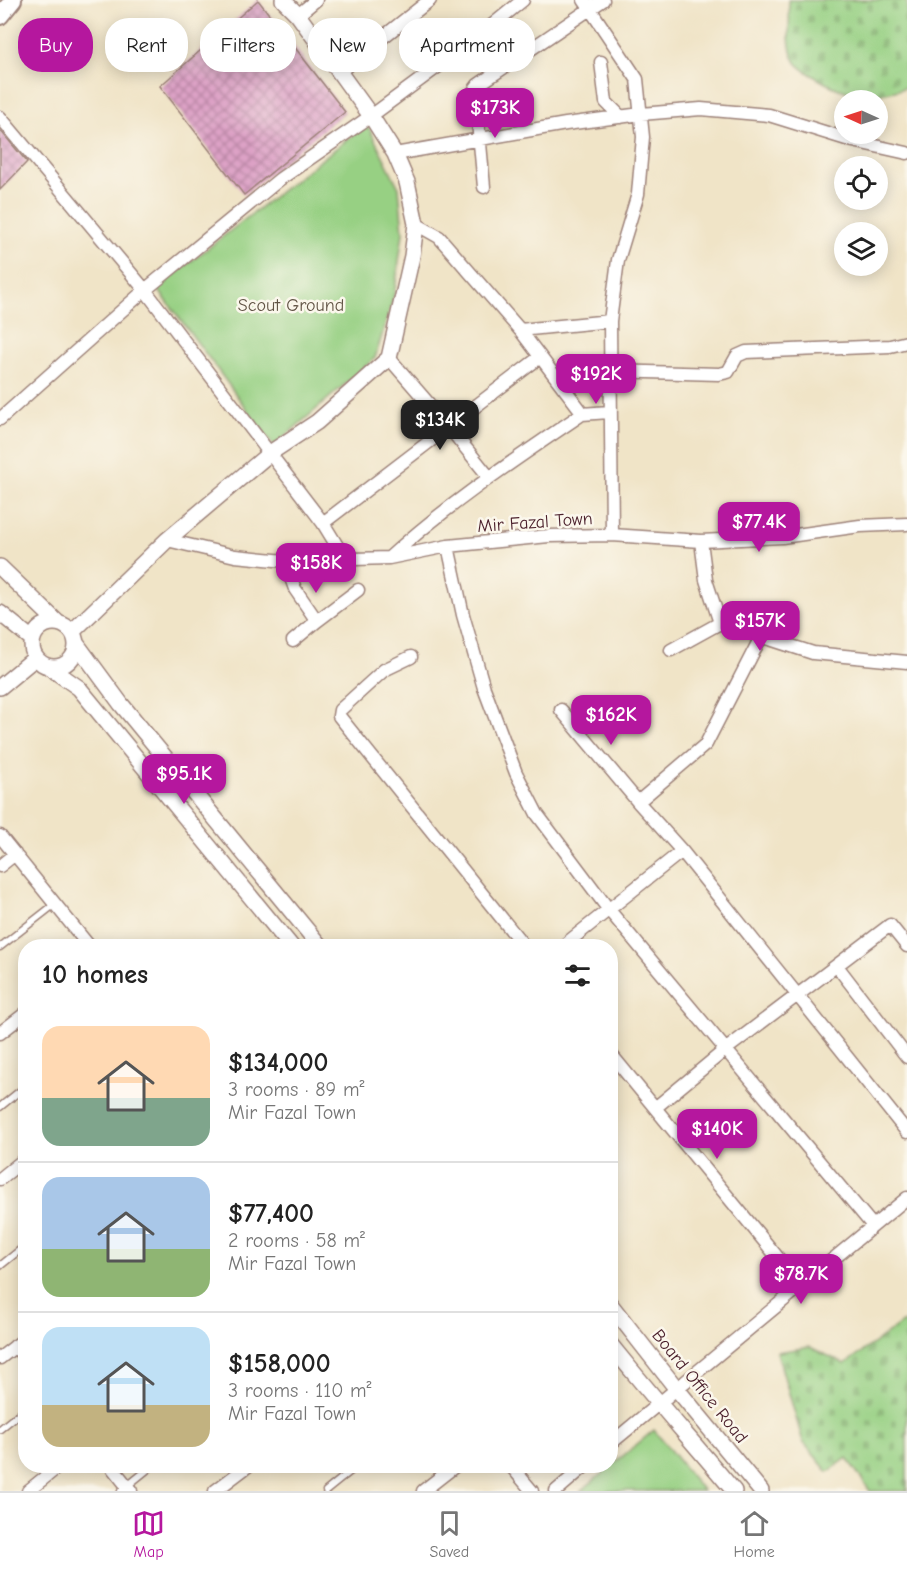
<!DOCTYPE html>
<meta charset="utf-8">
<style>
body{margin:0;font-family:"Comic Neue",sans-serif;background:#f6f6f6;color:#222;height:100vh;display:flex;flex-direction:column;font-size:22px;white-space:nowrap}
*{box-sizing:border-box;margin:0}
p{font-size:20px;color:#767676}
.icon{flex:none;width:33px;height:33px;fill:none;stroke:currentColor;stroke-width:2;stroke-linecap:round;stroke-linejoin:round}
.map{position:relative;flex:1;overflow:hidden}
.side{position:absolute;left:18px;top:939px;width:600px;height:534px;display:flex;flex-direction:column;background:#fff;border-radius:24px;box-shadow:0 3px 15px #0003}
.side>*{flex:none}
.hud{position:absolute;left:18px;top:18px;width:600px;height:54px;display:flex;gap:12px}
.needle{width:39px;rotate:273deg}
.controls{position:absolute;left:834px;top:90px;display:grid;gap:12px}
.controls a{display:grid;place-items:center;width:54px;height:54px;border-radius:50%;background:#fff;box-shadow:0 3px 15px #0003;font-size:30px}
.price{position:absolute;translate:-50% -51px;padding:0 14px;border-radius:12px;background:#b5179e;color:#fff;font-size:20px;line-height:39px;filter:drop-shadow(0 2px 3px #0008)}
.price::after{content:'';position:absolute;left:50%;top:36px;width:18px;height:14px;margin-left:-9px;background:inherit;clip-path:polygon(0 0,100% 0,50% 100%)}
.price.active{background:#222;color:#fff}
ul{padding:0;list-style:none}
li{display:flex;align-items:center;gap:18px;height:150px;padding:0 24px}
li+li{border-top:2px solid #e0e0e0}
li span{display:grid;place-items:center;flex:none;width:168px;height:120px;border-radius:18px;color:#555}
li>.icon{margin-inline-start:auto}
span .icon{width:72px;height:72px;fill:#fffc;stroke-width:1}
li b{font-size:26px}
h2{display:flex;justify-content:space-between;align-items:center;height:72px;padding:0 24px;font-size:26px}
.tag{padding:0 21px;border-radius:24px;background:#fff;box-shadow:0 3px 15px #0003;font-size:21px;line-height:54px}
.tag.active{background:#b5179e;color:#fff}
.dock{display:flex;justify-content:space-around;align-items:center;height:84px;border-top:2px solid #e0e0e0;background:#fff;font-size:16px;color:#767676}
.dock a{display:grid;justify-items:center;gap:3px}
.dock .active{color:#b5179e}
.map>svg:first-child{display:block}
.cemetery{fill:url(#cemetery-stones);stroke:#707857;stroke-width:1.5}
.park{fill:#97d083;stroke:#707857;stroke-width:1.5}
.building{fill:url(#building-cross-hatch)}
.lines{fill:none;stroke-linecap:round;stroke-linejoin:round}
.service-casing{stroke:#9d8279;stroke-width:9}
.minor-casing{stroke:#9d8279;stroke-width:15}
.tertiary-casing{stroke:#9d8279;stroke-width:18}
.secondary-casing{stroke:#9d8279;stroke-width:20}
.service{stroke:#fff;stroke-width:6}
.minor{stroke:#fff;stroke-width:12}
.tertiary{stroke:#fff;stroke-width:15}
.secondary{stroke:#fff;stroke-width:16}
.labels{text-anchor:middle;stroke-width:5;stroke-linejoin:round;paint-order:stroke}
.park-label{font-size:18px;fill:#615445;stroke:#fbf7ec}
.street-label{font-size:18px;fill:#4a1f2b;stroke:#fbf7ec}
</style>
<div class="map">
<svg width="907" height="1491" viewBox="0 0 907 1491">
<defs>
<pattern id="cemetery-stones" width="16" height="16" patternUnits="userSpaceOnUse" patternTransform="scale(1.5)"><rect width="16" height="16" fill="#97d083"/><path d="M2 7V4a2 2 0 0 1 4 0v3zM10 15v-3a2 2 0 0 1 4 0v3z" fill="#84b271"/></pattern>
<pattern id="building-cross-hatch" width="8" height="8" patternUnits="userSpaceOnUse" patternTransform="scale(1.5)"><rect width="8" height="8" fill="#dda2c6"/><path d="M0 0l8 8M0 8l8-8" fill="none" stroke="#b583a1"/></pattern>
</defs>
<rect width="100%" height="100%" fill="#fbf7ec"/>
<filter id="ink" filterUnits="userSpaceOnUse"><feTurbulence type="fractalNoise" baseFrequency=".0167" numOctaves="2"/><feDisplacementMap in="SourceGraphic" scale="12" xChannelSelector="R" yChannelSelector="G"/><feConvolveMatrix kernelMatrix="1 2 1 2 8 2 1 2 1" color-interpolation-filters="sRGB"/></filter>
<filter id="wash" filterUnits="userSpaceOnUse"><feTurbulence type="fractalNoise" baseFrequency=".008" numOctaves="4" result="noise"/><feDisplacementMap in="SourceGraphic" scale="24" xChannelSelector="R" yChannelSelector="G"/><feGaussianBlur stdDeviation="1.35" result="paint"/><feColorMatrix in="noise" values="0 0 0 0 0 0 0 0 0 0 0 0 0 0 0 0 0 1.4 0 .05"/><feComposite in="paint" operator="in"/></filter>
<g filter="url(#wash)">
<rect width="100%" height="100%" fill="#f0e4c7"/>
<path class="cemetery" d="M788 0H907V87C873 100 845 96 815 77 808 72 797 67 794 59 785 41 792 19 788 0Z
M907 1322V1491H870L847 1458 828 1472 803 1442 777 1352 810 1347 845 1364 902 1323Z"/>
<path class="park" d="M367 124 399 188 403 233 394 296 375 358 274 446 157 288Z
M654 1430 703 1491H581Z"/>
<g id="blocks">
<path class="building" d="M258 0 345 112 244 195 160 86Z
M0 130 27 162 0 190Z"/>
</g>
</g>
<g filter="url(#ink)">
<use href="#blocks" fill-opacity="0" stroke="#9d8279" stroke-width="1.5"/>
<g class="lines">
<defs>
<path id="service" d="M0 947 55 904
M0 1107 26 1086
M0 1266 26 1245
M0 1429 26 1408
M121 1491 152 1466
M326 1491 357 1466"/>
<path id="minor" d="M584 0 637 79 643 137 638 194 618 260 610 321 612 535
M298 15 316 0
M601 62 606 102 621 117
M339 72 430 0
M0 117 145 290 323 523 345 559
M395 154 566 124 641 114 701 109 769 115 853 141 907 153
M484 187 475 89 478 85 603 0
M520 330 610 321
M389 358 448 426 489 477
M611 371 719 374 728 372 737 356 746 352 890 346 907 342
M582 414 609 412
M0 419 145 290 280 179 371 116 474 40 523 0
M323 523 540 357
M167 540 235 556 285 561 389 558 448 546 549 536 612 535 701 541 782 537 860 526 907 524
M701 541 706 580 720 623 813 653 907 662
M448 546 463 615 484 688 516 773 537 814 609 910 873 1226
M390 557C449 503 516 459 582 414V412L520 330 439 237 416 224
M285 561 295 589 317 621 358 590
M293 641 317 621
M671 650 720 623
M411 657 384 670 340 710 339 716 524 946
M561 710 638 802
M0 836 89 946
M682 851 907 1132
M0 866 15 854
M563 946 682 851 638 802 706 744 761 637
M837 966 907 1057
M0 1033 26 1013
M610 1053 801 1286
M655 1108 725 1050 890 925 907 946
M0 1179 26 1158
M15 1346 26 1359
M0 1358 26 1338
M610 1444 907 1198
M111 1466 131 1491
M511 1466 532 1491
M28 1491 59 1466
M215 1491 248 1466
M423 1491 455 1466
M556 1491 585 1466"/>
<path id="tertiary" d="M0 567 58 623
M0 613 32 639
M32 645a22 22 0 1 1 44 0a22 22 0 1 1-44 0Z
M72 632 167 540 270 453 317 422 389 358 412 256 416 224 407 182 395 154 371 116 298 15 283 0
M76 643 121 704 320 946
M49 667 79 688 291 946
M0 687 35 658
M610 1304 676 1388 761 1491
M610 1344C650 1394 693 1442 734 1491"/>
<path id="secondary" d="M0 16 13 0"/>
</defs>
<use href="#service" class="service-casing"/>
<use href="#minor" class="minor-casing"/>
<use href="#tertiary" class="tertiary-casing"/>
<use href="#secondary" class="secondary-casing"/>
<use href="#service" class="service"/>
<use href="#minor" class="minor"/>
<use href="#tertiary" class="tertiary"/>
<use href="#secondary" class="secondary"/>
</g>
</g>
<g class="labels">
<g class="park-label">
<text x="291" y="311">Scout Ground</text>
</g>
<g class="street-label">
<text transform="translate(535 522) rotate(-4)" y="6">Mir Fazal Town</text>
<text transform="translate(700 1386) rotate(51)" y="6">Board Office Road</text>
</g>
</g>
</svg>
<div class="controls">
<a><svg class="needle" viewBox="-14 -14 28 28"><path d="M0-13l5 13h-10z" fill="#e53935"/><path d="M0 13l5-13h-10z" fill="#767676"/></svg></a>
<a><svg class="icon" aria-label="locate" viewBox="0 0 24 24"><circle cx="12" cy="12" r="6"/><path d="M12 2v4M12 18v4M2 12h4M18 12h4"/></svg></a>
<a><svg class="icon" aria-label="layers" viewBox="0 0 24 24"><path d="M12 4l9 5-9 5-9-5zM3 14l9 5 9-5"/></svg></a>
</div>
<b class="price" style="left:495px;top:139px">$173K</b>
<b class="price" style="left:596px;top:405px">$192K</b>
<b class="price active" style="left:440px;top:451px">$134K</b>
<b class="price" style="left:759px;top:553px">$77.4K</b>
<b class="price" style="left:316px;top:594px">$158K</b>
<b class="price" style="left:760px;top:652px">$157K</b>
<b class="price" style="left:611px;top:746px">$162K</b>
<b class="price" style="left:184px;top:805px">$95.1K</b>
<b class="price" style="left:717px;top:1160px">$140K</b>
<b class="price" style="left:801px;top:1305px">$78.7K</b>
<div class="hud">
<a class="tag active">Buy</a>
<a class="tag">Rent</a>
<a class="tag">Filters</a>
<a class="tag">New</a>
<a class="tag">Apartment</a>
</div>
<section class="side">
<h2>10 homes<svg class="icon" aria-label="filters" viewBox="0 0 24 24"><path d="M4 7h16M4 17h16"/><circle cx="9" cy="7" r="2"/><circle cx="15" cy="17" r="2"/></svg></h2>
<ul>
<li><span style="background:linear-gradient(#ffd9b3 60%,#7fa58c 0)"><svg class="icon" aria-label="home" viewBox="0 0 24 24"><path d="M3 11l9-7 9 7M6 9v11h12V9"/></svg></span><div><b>$134,000</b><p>3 rooms · 89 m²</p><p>Mir Fazal Town</p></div></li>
<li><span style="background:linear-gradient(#a9c7e8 60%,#8fb573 0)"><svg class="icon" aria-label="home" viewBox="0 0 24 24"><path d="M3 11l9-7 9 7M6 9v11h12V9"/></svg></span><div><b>$77,400</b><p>2 rooms · 58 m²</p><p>Mir Fazal Town</p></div></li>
<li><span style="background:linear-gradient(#bfe0f5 65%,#c2b280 0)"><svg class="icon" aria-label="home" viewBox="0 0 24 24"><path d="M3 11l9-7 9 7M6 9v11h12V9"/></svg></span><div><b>$158,000</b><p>3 rooms · 110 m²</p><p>Mir Fazal Town</p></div></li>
</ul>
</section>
</div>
<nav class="dock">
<a class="active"><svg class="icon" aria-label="map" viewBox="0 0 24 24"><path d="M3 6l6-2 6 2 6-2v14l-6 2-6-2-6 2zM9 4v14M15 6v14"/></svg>Map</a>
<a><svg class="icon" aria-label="saved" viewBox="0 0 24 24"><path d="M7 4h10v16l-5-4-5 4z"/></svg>Saved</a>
<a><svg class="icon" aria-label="home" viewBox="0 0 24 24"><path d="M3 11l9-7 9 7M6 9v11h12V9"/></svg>Home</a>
</nav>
